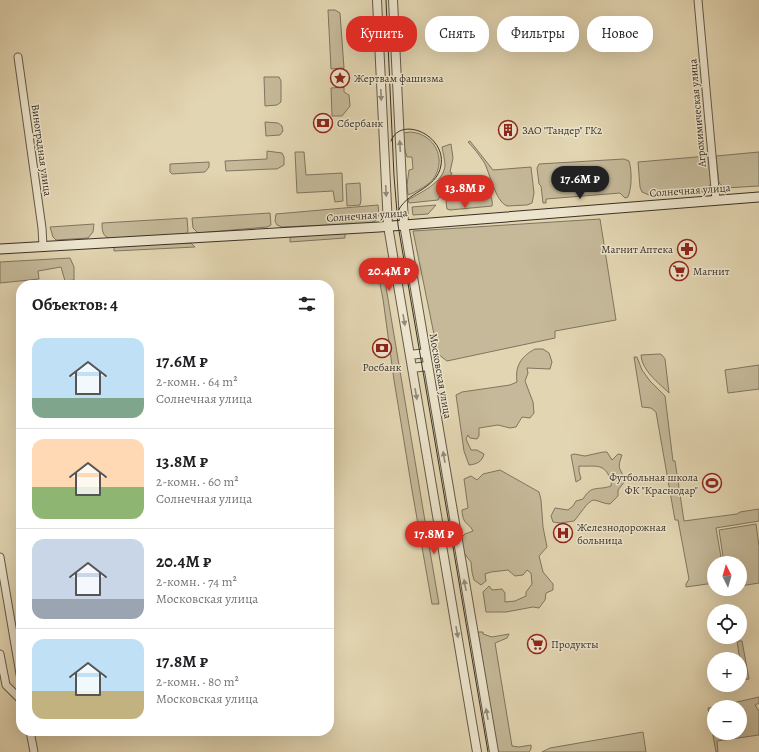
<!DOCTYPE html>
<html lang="ru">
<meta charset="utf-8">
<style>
body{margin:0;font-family:Alegreya,serif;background:#f2f2f2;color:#202124;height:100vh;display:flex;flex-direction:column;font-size:15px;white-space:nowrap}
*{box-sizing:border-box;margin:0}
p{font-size:13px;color:#757577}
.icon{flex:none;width:22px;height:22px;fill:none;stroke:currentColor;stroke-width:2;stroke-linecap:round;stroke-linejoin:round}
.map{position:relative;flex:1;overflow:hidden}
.side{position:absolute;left:16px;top:280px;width:318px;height:456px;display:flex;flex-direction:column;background:#fff;border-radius:16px;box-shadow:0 4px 16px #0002}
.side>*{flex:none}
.guide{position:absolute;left:346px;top:16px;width:353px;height:36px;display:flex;gap:8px}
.needle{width:26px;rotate:355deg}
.buttons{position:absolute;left:707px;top:556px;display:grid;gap:8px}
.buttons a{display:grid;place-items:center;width:40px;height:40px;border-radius:50%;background:#fff;box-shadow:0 4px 16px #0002;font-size:20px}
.price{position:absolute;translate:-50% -34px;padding:0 9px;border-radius:14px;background:#d93025;color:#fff;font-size:13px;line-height:26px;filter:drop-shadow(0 1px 2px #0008)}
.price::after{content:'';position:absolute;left:50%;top:24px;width:12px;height:9px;margin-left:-6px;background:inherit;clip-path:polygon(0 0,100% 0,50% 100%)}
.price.on{background:#222;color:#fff}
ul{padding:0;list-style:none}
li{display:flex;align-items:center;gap:12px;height:100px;padding:0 16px}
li+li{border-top:1px solid #e0e0e0}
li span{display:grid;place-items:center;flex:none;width:112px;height:80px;border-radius:12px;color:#555}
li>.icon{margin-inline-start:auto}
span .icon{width:48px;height:48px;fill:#fffc;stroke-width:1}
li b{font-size:17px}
h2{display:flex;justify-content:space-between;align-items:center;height:48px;padding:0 16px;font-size:17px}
.tag{padding:0 14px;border-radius:16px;background:#fff;box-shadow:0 4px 16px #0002;font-size:14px;line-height:36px}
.tag.on{background:#d93025;color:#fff}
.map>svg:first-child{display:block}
.green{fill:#c5b999;stroke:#7f7560}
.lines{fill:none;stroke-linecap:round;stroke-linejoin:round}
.minor-casing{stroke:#635a49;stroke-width:9}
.tertiary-casing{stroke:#635a49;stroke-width:10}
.secondary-casing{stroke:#393126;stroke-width:11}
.minor{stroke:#ece4cc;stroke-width:7}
.tertiary{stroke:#ece4cc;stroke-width:8}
.secondary{stroke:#ece4cc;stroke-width:9}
.tram{stroke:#393126;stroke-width:1}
.oneway{fill:#928a79}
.labels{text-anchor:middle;stroke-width:3;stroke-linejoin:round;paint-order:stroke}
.poi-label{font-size:11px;fill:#393126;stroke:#ece4cc;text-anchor:start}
.street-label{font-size:11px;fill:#393126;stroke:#ece4cc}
</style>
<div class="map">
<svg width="759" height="752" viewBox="0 0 759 752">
<rect width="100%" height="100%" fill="#e2d5b1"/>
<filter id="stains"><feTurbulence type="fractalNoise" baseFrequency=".005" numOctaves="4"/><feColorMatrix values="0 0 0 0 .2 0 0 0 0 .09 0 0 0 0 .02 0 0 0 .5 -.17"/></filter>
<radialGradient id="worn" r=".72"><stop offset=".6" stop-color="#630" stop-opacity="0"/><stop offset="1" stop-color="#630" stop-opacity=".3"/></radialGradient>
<path class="green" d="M328 10H335L340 13 344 68 331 69Z
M264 77H279L281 81V102L277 105 265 106Z
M344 87V92L349 95 350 106 342 116H332L331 88Z
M265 122 278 123 282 126 283 131 280 135 266 136Z
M411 132C434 134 447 158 434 178 429 185 416 192 408 195L407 185 409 170 413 169 412 157H407L403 143V133Z
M470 141 493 170 531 167 534 193 532 203 527 205 507 206C495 201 490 173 484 162 479 155 474 148 468 142Z
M451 144 453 158 450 172 452 173 438 200 409 203 408 200C421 192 443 183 445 166 445 160 443 153 442 147Z
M267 151 282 153 284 157V165L277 169H272L226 171 225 161 267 159Z
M295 152H304L306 175 342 173 343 201 335 202 333 191 297 193Z
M759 152V186L725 188 719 183 716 156Z
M708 156 711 183 709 187 703 192 649 195 642 192 640 187 638 162Z
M624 159 629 161C632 171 632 187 628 197L625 198 620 193 546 199V203H543L541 186 539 184 537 168 539 164Z
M209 162V167L205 172 172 174 170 172V164Z
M478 181C486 182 494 199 492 206L450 210 447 209 446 202C454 183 458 182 478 181Z
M360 183 361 200 360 205 347 206 346 184Z
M378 205C379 213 380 221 370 223L282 227 277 225 275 221 276 214Z
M436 205 428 214 413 215 412 207Z
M270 213 271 225 267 227 198 233 193 228 192 218Z
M187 218 188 231 186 234 113 239C103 238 102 232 102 223Z
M600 219 616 320 555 331V338L447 361 438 354 413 231Z
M94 224 93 232 88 238 56 240 53 237 50 227Z
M344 233 345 234V238L290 242V238L291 237Z
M191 243 195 247 114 251V248L116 246Z
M70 258 74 267V280L65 281 61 267 38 271 39 279 0 283V262Z
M382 263 433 569 439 604H432L412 490 394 380 383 299 376 264Z
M535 349H543L549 353 552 362 550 369 527 368 528 373 525 381 533 402 534 413 530 418 522 417 516 427 510 428 498 425 479 428V436L477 439 470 438 468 435 466 439 471 450H477L484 454C482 462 477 464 469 465L464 451 456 395 462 392 510 385 517 382C515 367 520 357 535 349Z
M660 354 662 355 665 359 669 393C659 383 642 371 641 355Z
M634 357H637L642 370 650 381 665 396 673 461H675L684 521 737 514 740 512 759 509V521L716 528 722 563H714V583L686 587V584L689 579 678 520H675L656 412 651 408 642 407Z
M759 365V389L728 393 725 370Z
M603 452H607L612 460 618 454 622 455C616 471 621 467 625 481L618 490V496L610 504C604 504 600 501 594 500 588 500 579 516 574 521L560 523 553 522 551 516 555 508 568 510 573 506 576 501 583 499C592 484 597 491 611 486 612 481 611 479 608 474 602 463 591 467 579 466V471L581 479 576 482 571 455 574 454 585 456Z
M500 470 539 492 541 500 543 527 547 547 539 556 543 572 553 584V590L546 593 545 600 539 608 533 607 506 612H486L483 592 489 586 492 590 502 589 505 593V602L515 601 526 596V592L532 584 531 573 527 570 523 575 515 576 508 570 491 572 485 574 486 581 481 585 474 580 472 572 471 562 464 553 460 539 465 534 473 531C468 521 463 526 462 510L468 508 464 479 471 476 477 480 483 474Z
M756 524 759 546V583L740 586V563H724L719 530Z
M478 632H483V634L492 637 509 634 507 638 495 643 512 746 519 747 531 745V749L529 752H497Z
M737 641H742L749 679 743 680Z
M759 697V703L755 705 758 710H759V735L717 741 718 752H716L708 708 714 707V733H740V707H715Z
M643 732 646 752H542L550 748Z"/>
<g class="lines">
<defs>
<path id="minor" d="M698 0 716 200
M18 57 42 228 43 246
M0 557 21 680
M0 654 6 685 21 700
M30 731 34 752"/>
<path id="tertiary" d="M377 0 388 226 477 752
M393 0 404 224 494 752
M410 355 426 353
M412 368 428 366"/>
<path id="secondary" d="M0 249 379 227 759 197"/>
</defs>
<use href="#minor" class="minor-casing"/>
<use href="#tertiary" class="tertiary-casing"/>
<use href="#secondary" class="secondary-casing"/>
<use href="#minor" class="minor"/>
<use href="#tertiary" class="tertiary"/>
<use href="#secondary" class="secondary"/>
<path class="tram" d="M386 0 394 176 398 225 488 752
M391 141C400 115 446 135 441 165 437 191 404 191 397 214"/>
</g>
<defs><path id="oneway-solid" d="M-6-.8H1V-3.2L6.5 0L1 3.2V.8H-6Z"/></defs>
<g class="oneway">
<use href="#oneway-solid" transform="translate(381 95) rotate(88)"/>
<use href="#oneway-solid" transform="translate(400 146) rotate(-93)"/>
<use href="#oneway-solid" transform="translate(386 191) rotate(87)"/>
<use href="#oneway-solid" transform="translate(404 320) rotate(80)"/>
<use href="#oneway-solid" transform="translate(416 394) rotate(80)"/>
<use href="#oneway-solid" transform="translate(444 457) rotate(-100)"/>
<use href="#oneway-solid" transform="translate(465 585) rotate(-100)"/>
<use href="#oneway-solid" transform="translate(457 632) rotate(80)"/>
<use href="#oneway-solid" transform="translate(487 714) rotate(-100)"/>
</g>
<defs>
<symbol id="sight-ring" viewBox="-11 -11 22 22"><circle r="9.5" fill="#ece4cc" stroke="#8f2418" stroke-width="1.5"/><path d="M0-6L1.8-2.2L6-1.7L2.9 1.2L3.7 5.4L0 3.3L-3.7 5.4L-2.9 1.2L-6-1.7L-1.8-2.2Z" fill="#8f2418"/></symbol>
<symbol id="bank-ring" viewBox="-11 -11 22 22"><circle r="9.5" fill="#ece4cc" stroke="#8f2418" stroke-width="1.5"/><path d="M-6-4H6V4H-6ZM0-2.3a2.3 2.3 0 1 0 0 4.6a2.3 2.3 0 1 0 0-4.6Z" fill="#8f2418"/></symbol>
<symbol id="building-ring" viewBox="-11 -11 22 22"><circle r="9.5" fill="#ece4cc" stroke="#8f2418" stroke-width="1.5"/><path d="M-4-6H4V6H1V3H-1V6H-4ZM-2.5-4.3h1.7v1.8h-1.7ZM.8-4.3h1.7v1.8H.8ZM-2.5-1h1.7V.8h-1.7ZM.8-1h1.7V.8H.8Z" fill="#8f2418"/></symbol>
<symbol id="pharmacy-ring" viewBox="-11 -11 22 22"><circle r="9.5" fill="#ece4cc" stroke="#8f2418" stroke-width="1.5"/><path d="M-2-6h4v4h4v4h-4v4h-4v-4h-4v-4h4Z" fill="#8f2418"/></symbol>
<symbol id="supermarket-ring" viewBox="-11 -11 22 22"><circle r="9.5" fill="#ece4cc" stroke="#8f2418" stroke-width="1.5"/><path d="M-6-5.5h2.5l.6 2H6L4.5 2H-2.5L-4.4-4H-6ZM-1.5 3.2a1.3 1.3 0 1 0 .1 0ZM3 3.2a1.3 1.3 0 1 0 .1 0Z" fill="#8f2418"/></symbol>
<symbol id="stadium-ring" viewBox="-11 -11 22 22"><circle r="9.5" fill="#ece4cc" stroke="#8f2418" stroke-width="1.5"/><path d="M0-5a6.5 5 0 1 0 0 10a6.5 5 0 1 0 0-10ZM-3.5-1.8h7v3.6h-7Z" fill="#8f2418"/></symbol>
<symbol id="hospital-ring" viewBox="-11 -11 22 22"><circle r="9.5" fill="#ece4cc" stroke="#8f2418" stroke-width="1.5"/><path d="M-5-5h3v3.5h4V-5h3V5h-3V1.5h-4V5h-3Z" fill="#8f2418"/></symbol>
</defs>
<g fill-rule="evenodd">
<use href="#sight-ring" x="329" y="67" width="22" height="22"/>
<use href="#bank-ring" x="312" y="112" width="22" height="22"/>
<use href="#building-ring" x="497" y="119" width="22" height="22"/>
<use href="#pharmacy-ring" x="676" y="238" width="22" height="22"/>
<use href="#supermarket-ring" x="668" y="260" width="22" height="22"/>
<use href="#bank-ring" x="371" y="337" width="22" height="22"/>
<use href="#stadium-ring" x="701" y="472" width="22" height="22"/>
<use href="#hospital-ring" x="552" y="522" width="22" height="22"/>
<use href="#supermarket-ring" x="526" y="633" width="22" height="22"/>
</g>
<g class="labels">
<g class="poi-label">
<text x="354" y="82">Жертвам фашизма</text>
<text x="337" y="127">Сбербанк</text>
<text x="522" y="134">ЗАО "Тандер" ГК2</text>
<text x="673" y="253" text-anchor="end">Магнит Аптека</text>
<text x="693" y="275">Магнит</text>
<text x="382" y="371" text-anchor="middle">Росбанк</text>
<text x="698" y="481" text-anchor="end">Футбольная школа<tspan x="698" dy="13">ФК "Краснодар"</tspan></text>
<text x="577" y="531">Железнодорожная<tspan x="577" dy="13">больница</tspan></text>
<text x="551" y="648">Продукты</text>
</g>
<g class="street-label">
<text transform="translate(697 113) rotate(-95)" y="4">Агрохимическая улица</text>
<text transform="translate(42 150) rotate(82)" y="4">Виноградная улица</text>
<text transform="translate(690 190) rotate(-4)" y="4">Солнечная улица</text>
<text transform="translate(367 215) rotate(-4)" y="4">Солнечная улица</text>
<text transform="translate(441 376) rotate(80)" y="4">Московская улица</text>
</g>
</g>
<rect width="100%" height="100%" filter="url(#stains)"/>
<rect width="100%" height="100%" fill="url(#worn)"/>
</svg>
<div class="buttons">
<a><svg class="needle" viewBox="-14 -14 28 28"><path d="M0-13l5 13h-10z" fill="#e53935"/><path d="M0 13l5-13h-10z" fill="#757577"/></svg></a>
<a><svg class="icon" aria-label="locate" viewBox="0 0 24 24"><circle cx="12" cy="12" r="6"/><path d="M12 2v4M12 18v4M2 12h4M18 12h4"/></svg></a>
<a>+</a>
<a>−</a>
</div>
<b class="price on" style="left:580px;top:200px">17.6M ₽</b>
<b class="price" style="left:465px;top:209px">13.8M ₽</b>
<b class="price" style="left:389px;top:292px">20.4M ₽</b>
<b class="price" style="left:434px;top:555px">17.8M ₽</b>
<div class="guide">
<a class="tag on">Купить</a>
<a class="tag">Снять</a>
<a class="tag">Фильтры</a>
<a class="tag">Новое</a>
</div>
<section class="side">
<h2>Объектов: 4<svg class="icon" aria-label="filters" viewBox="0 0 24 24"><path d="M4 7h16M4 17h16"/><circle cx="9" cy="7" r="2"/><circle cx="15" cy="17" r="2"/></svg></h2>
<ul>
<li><span style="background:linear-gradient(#bfe0f5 75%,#7fa58c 0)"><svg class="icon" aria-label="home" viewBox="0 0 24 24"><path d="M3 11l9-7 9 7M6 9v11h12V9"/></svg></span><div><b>17.6M ₽</b><p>2-комн. · 64 m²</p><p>Солнечная улица</p></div></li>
<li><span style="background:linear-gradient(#ffd9b3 60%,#8fb573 0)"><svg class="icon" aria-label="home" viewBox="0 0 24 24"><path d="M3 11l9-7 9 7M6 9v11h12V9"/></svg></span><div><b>13.8M ₽</b><p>2-комн. · 60 m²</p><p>Солнечная улица</p></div></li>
<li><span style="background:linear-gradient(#c9d6e8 75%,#9aa5b1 0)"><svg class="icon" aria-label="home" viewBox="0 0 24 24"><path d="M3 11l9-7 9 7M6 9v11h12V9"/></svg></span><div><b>20.4M ₽</b><p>2-комн. · 74 m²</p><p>Московская улица</p></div></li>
<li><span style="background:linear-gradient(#bfe0f5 65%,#c2b280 0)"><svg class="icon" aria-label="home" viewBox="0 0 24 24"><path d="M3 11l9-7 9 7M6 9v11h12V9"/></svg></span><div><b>17.8M ₽</b><p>2-комн. · 80 m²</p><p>Московская улица</p></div></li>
</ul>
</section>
</div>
